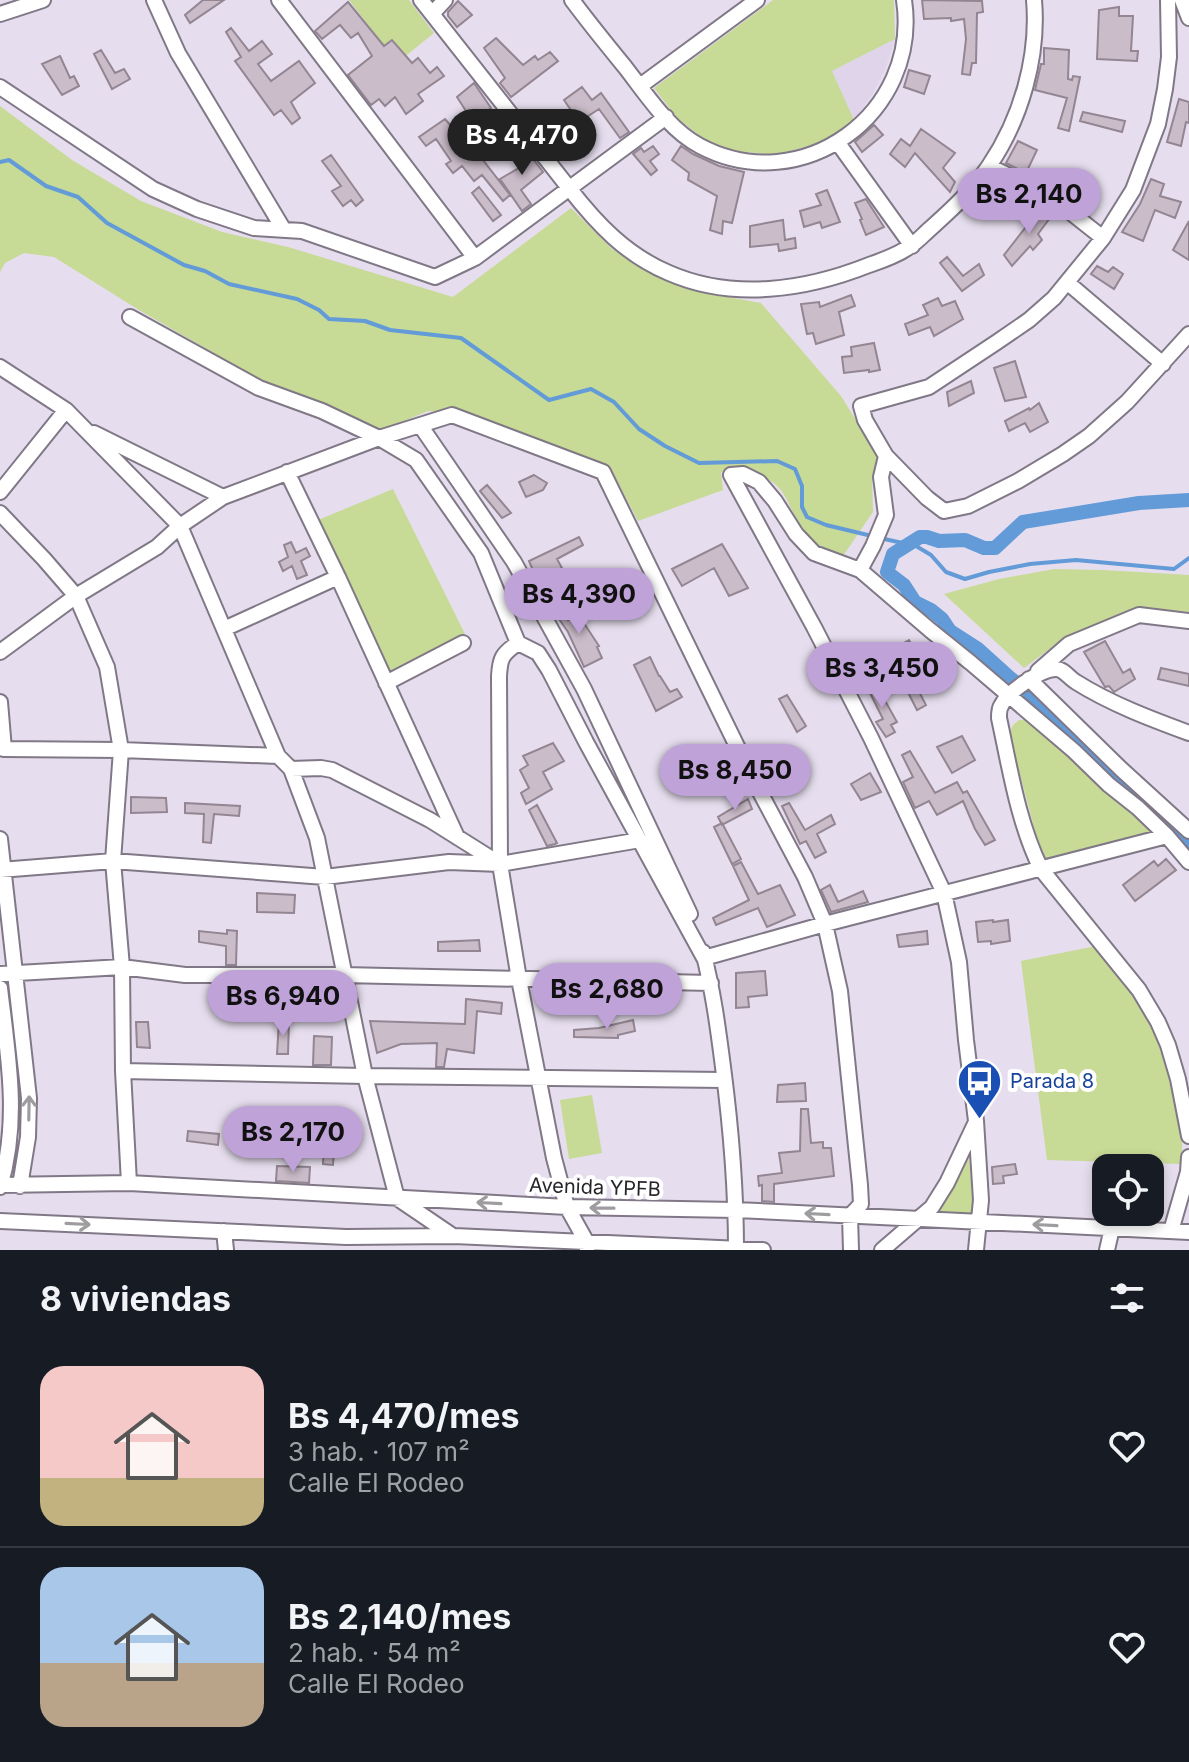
<!DOCTYPE html>
<html lang="es">
<meta charset="utf-8">
<style>
body{margin:0;font-family:Inter,sans-serif;background:#242831;color:#f1f3f6;height:100vh;display:flex;flex-direction:column;font-size:30px;white-space:nowrap}
*{box-sizing:border-box;margin:0}
p{font-size:26px;color:#9ea1a6}
.icon{flex:none;width:44px;height:44px;fill:none;stroke:currentColor;stroke-width:2;stroke-linecap:round;stroke-linejoin:round}
.map{position:relative;height:1250px;overflow:hidden}
.details{display:flex;flex-direction:column;background:#171b24;flex:1}
.details>*{flex:none}
.tools{position:absolute;left:1092px;top:1154px;display:grid;gap:16px}
.tools a{display:grid;place-items:center;width:72px;height:72px;border-radius:16px;background:#171b24;box-shadow:0 4px 12px #0003;font-size:40px}
.price{position:absolute;translate:-50% -68px;padding:0 18px;border-radius:28px;background:#bfa2d8;color:#111;font-size:26px;line-height:52px;filter:drop-shadow(0 2px 4px #0008)}
.price::after{content:'';position:absolute;left:50%;top:48px;width:24px;height:18px;margin-left:-12px;background:inherit;clip-path:polygon(0 0,100% 0,50% 100%)}
.price.current{background:#222;color:#fff}
ul{padding:0;list-style:none}
li{display:flex;align-items:center;gap:24px;height:200px;padding:0 40px}
li+li{border-top:2px solid #363941}
li span{display:grid;place-items:center;flex:none;width:224px;height:160px;border-radius:24px;color:#555}
li>.icon{margin-inline-start:auto}
span .icon{width:96px;height:96px;fill:#fffc;stroke-width:1}
li b{font-size:34px}
h2{display:flex;justify-content:space-between;align-items:center;height:96px;padding:0 40px;font-size:34px}
.map>svg:first-child{display:block}
.built{fill:#e0d4eb}
.green{fill:#c7da96}
.lines{fill:none;stroke-linecap:round;stroke-linejoin:round}
.stream{stroke:#629bd8;stroke-width:4}
.canal{stroke:#629bd8;stroke-width:14}
.building{fill:#cabcc9;stroke:#938591;stroke-width:2}
.minor-casing{stroke:#807886;stroke-width:18}
.minor{stroke:#fff;stroke-width:14}
.oneway{stroke:#9e9c9f}
.labels{text-anchor:middle;stroke-width:8;stroke-linejoin:round;paint-order:stroke}
.transit-label{font-size:20px;fill:#164399;stroke:#fff;text-anchor:start}
.street-label{font-size:20px;fill:#27242a;stroke:#fff}
</style>
<div class="map">
<svg width="1189" height="1250" viewBox="0 0 1189 1250">
<rect width="100%" height="100%" fill="#e6deee"/>
<path class="built" d="M895 39 885 70 872 95 854 120 832 71Z"/>
<path class="green" d="M349 0H409L434 33 397 63Z
M773 0H894L895 39 832 71 854 120 841 133 812 145 775 155 736 151 705 140 677 118 654 88Z
M0 106 72 160 141 201 222 232 288 247 453 297 571 208 612 249 670 282 716 295 761 303 841 396 880 459 872 479 873 512 843 556C834 552 822 549 814 543 786 519 794 482 753 474 741 472 733 471 721 472L723 490 638 521 612 471 451 413 428 411 382 430 259 379 139 310 54 257 24 253 5 263 0 272Z
M393 489 465 634 387 676 318 520Z
M1054 569 1103 570 1189 575V612L1137 607 1067 636 1024 668 944 594 999 579Z
M1019 720H1025L1034 724 1150 827 1151 834 1049 861 1043 860 1009 734 1013 725Z
M1096 946C1116 972 1137 998 1153 1026 1174 1064 1186 1121 1181 1164L1047 1160 1021 961Z
M592 1095 602 1153 569 1159 560 1100Z
M969 1158 974 1217 937 1216Z"/>
<g class="lines">
<path class="stream" d="M0 162 9 160 46 186 78 197 107 223 184 265 205 271 229 284 297 299 319 310 329 319 365 321 390 330 461 338 549 400 591 389 614 402 639 429 665 446 699 463 777 461 795 469 802 486V507L807 517 826 525 872 536
M880 538 916 546 931 555 946 572 965 579 989 572 1030 564 1076 560 1174 569 1189 558"/>
<path class="canal" d="M1189 500 1139 503 1023 522 995 548H984L965 540 939 541 927 537H920L893 554 887 572 904 585 915 602 931 610 942 619 950 631 978 649 1009 677 1043 704 1100 764 1160 812 1189 844"/>
</g>
<path class="building" d="M203 0H224L190 23 185 15Z
M922 0 982 1 983 12 977 13 976 63H972L970 75 962 74 966 39 964 19 951 21V18L924 19Z
M458 1 472 15 457 27 448 16V12Z
M348 2 384 46 392 40 412 63 418 58 430 73 437 67 444 76 418 94 423 101 406 114 395 97 385 106 379 99 371 105 348 75 372 56 358 33 351 38 340 25 322 39 315 31Z
M1119 7V16H1133L1131 51H1138L1137 61 1097 59 1099 10Z
M231 28 249 51 262 41 272 54 258 64 271 81 299 61 315 83 291 102 300 118 292 124 281 110 274 115 235 61 241 57 226 32Z
M496 38 523 65 535 56 538 60 550 52 558 61 511 97 500 83 505 78 484 48Z
M1044 48 1069 50 1068 79 1072 80 1073 76 1080 77 1069 131 1058 128 1067 98 1035 90 1041 64H1044Z
M101 50 115 73 124 69 130 79 112 89 94 54Z
M60 56 70 78 74 76 79 86 62 95 42 64Z
M909 70 930 76 924 94 904 87Z
M474 83 491 108 473 122 457 97Z
M582 87 592 100 601 93 629 132 620 138 599 109 579 122 564 100Z
M1179 99 1189 102V123L1186 122 1181 146 1167 142Z
M1083 112 1125 121 1122 132 1080 121Z
M445 119 452 127 455 124 510 195 503 201 482 175 474 181 462 166 453 173 446 164 451 161 436 139 426 146 419 137Z
M874 125 883 135 862 152 855 142Z
M921 129 955 153 943 168 955 182 950 192 915 153 905 167 890 154 901 139 910 146Z
M1018 141 1037 150 1026 173 1006 163Z
M521 143 543 172 521 190 531 204 522 211 500 179 524 165 512 150Z
M653 146 659 154 650 161 657 170 651 175 633 154 641 148 644 152Z
M681 146 693 154 719 166 744 172 732 223 723 221 722 234 710 230 717 196 688 180 689 173 672 160Z
M331 155 363 200 356 206 351 200 343 206 332 191 341 186 322 161Z
M1151 179 1164 184 1160 196 1181 202 1175 218 1155 210 1143 241 1122 232 1140 204Z
M479 187 501 215 493 221 472 193Z
M827 190 840 222 822 228 820 222 804 227 800 211 821 205 816 194Z
M866 199 884 227 866 235 860 220 862 219 855 203Z
M1043 205 1053 214 1038 234 1042 240 1033 250 1030 246 1012 266 1004 255Z
M783 220 785 240 795 238 796 248 779 251 778 244 750 247V226Z
M1189 221V260L1173 250Z
M947 257 963 276 979 264 984 275 962 291 940 263Z
M1097 266 1108 272 1113 267 1123 274 1114 289 1091 274Z
M851 295 855 306 839 312 844 335 816 344 813 333 807 334 801 304 819 302 820 307Z
M938 298 942 306 955 301 963 319 934 336 930 327 909 335 905 324 928 315 923 305Z
M874 343 880 370 869 372V370L844 373 842 357 852 356 851 347Z
M1015 361 1026 397 1005 401 994 368Z
M971 381 974 393 949 406 947 392Z
M1039 403 1048 422 1030 432 1025 423 1009 431 1005 421 1029 408 1030 410Z
M534 475 547 483 543 490 526 497 519 482Z
M487 485 511 513 502 518 480 491Z
M579 537 583 545 557 559 562 568 537 580 529 561Z
M291 542 296 553 306 548 310 556 301 561 307 575 297 579 292 566 283 571 279 562 288 557 284 545Z
M722 544 748 588 729 596 714 568 682 586 672 569Z
M560 601 568 620 578 614 599 646 597 647 602 658 584 667 568 632 550 606Z
M909 640 928 674 914 682 926 705 917 710 892 661 900 658 895 648Z
M1105 641 1123 673 1130 669 1135 679 1114 692 1109 686 1105 687 1084 652Z
M650 657 659 676H660L670 692 677 689 682 697 656 711 634 665Z
M1161 668 1189 674V686L1158 679Z
M874 681 897 722 891 725 895 732 886 737 876 722 883 719 866 685Z
M787 695 806 726 797 732 779 699Z
M962 736 975 760 952 773 937 747Z
M553 743 564 761 543 772 552 789 526 804 521 793 529 788 520 770 528 765 523 756Z
M910 751 935 793 957 782 963 793 967 791 995 840 985 845 975 829 963 801 937 815 929 801 915 808 903 782 913 777 902 755Z
M870 773 881 792 861 800 851 784Z
M131 797 166 798 167 812 131 813Z
M748 799 752 809 722 825 718 817Z
M185 803 240 806 239 816 214 814 211 843 203 842 204 814 185 813Z
M789 803 805 830 831 815 835 824 817 834 826 852 815 858 806 841 800 844 782 806Z
M537 805 557 843 555 844 547 846 529 810Z
M722 823 741 859 732 864 714 827Z
M1166 859 1176 870 1135 901 1123 885 1154 861 1158 866Z
M741 862 758 894 780 885 795 915 767 927 758 908 716 925 713 918 749 900 733 866Z
M830 885 838 902 863 891 868 902 831 912 821 890Z
M257 893 295 895 294 913 257 912Z
M993 920V922L1008 920 1010 941 991 944V941L978 942 976 922Z
M227 930 237 931 236 965H226V946L199 942V931L227 934Z
M927 931 928 944 899 947 897 935Z
M479 940 480 951H438V942Z
M765 971 767 995 748 997 749 1007 736 1008V973Z
M466 999 502 1003 501 1014 477 1011 474 1053 447 1049 444 1067H436L437 1043 401 1044 377 1053 370 1021 465 1024Z
M633 1020 635 1031 618 1035V1038L574 1037V1030L599 1028Z
M279 1021H289L288 1054H277Z
M136 1022H148L150 1048 137 1047Z
M314 1036 332 1037 331 1065H313Z
M805 1083 806 1101 777 1102 778 1085Z
M801 1109H808L811 1143 823 1142V1148H831L834 1176 774 1184V1202L762 1201V1185L759 1186 758 1176 782 1173 779 1153 800 1151Z
M250 1117 287 1118 286 1129 267 1126 266 1150H255L257 1124 249 1123Z
M325 1122 351 1124 350 1135 335 1134 333 1165 323 1164 324 1141 300 1138 301 1127 324 1130Z
M188 1131 219 1134 218 1145 187 1141Z
M1015 1164 1017 1174 1003 1176 1004 1183 993 1184 992 1167Z
M277 1166 310 1167 309 1183 276 1181Z"/>
<g class="lines">
<defs>
<path id="minor" d="M154 0 178 53 284 230
M279 0 475 258
M421 0 569 188C597 224 626 255 669 273 733 301 806 290 869 265 884 260 901 254 913 244 919 240 925 233 931 228 952 209 973 190 989 166 1021 119 1039 57 1034 0
M572 0C589 23 607 45 625 67 646 94 669 130 700 146 802 200 921 113 904 0
M1182 0 1189 18
M0 14 43 0
M432 14 445 0
M640 86 757 0
M0 87 153 189 197 209 254 228 302 231 435 277 475 258 666 117
M838 143 912 246
M989 166 1050 196 1103 238
M1068 283 1163 364
M130 317 259 388 322 411 379 438 416 460 481 553 518 643
M0 367 66 410 180 526 278 756 291 769
M420 425 514 562 584 689 690 914
M94 433 223 497
M886 456 927 498 944 511 968 506 1018 481 1063 454 1089 436 1127 402 1189 334
M287 472 338 577 457 837
M0 492 66 410
M0 513 44 559 76 596 107 667 121 750 113 861 122 967 123 1071 129 1183
M860 570 873 546 886 515 881 477 886 456 865 420 861 406 929 387 997 342 1029 320 1054 298 1103 238 1133 190 1158 124 1165 89 1169 57 1168 0
M224 629 338 577
M0 652 76 596 157 547 180 526 223 497 379 438 452 415 603 472 752 777 805 877 825 924 840 991 860 1185 861 1204 850 1216 851 1250
M1038 671 1069 644 1139 615 1189 621
M1029 679 1121 769 1189 831
M386 683 463 643
M0 702 4 749
M1189 733C1151 719 1111 704 1076 682 1069 678 1064 669 1056 669 1041 669 1007 692 1001 706 999 709 999 714 999 718 1010 769 1018 822 1041 869L1139 990 1158 1022 1168 1045 1178 1079 1189 1136
M0 748 4 749 121 750 278 756
M0 839 29 1098 28 1137 20 1186
M0 870 113 861 325 877 449 862 500 864 640 840
M703 952C713 990 718 1028 723 1067 731 1128 736 1188 736 1250
M0 974 122 967 185 975H343L711 983
M0 988C8 1056 20 1120 0 1187
M123 1071 365 1076 724 1080
M0 1185 129 1183 567 1207 736 1210 1189 1232
M0 1221 346 1237 454 1236 763 1250
M224 1231 226 1250
M1171 1231 1188 1172 1189 1157
M453 1236 397 1198 365 1076 317 838 291 769 321 768 332 770 430 820 500 864
M587 1250 586 1241 567 1207 554 1158 519 979 500 864 499 676C500 658 502 654 518 643L538 653 549 670 586 742 704 958 825 924 1167 836
M882 1250 932 1207 947 1183 975 1124
M976 1250 981 1200 976 1121 966 1040 959 962 944 893 871 738 814 627 731 475 743 474 759 482 775 501 796 534 814 553 860 570 930 630 971 663 1074 751 1109 785 1138 808 1167 836 1189 862
M1107 1250 1112 1228"/>
</defs>
<use href="#minor" class="minor-casing"/>
<use href="#minor" class="minor"/>
</g>
<defs><path id="oneway-shaft" d="M-6 0H5M1.5-3L5.5 0L1.5 3" fill="none" stroke-width="1.6" stroke-linecap="round" stroke-linejoin="round" transform="scale(2)"/></defs>
<g class="oneway">
<use href="#oneway-shaft" transform="translate(29 1108) rotate(-89)"/>
<use href="#oneway-shaft" transform="translate(489 1203) rotate(-177)"/>
<use href="#oneway-shaft" transform="translate(602 1208) rotate(-179)"/>
<use href="#oneway-shaft" transform="translate(817 1214) rotate(-177)"/>
<use href="#oneway-shaft" transform="translate(78 1224) rotate(3)"/>
<use href="#oneway-shaft" transform="translate(1045 1225) rotate(-177)"/>
</g>
<defs>
<symbol id="bus-pin" viewBox="-11 -11 22 30"><path d="M0 17L-7.5 6A9.5 9.5 0 1 1 7.5 6Z" fill="#1a4fb4" stroke="#fff"/><path d="M-5-6H5V4H4V6H2V4H-2V6H-4V4H-5ZM-3.5-4V0h7V-4ZM-3.5 1.2v1.5H-2V1.2ZM2 1.2v1.5H3.5V1.2Z" fill="#fff"/></symbol>
</defs>
<g fill-rule="evenodd">
<use href="#bus-pin" x="954" y="1056" width="51" height="69"/>
</g>
<g class="labels">
<g class="transit-label">
<text x="1010" y="1088">Parada 8</text>
</g>
<g class="street-label">
<text transform="translate(595 1187) rotate(2)" y="7">Avenida YPFB</text>
</g>
</g>
</svg>
<div class="tools">
<a><svg class="icon" aria-label="locate" viewBox="0 0 24 24"><circle cx="12" cy="12" r="6"/><path d="M12 2v4M12 18v4M2 12h4M18 12h4"/></svg></a>
</div>
<b class="price current" style="left:522px;top:177px">Bs 4,470</b>
<b class="price" style="left:1029px;top:236px">Bs 2,140</b>
<b class="price" style="left:579px;top:636px">Bs 4,390</b>
<b class="price" style="left:882px;top:710px">Bs 3,450</b>
<b class="price" style="left:735px;top:812px">Bs 8,450</b>
<b class="price" style="left:607px;top:1031px">Bs 2,680</b>
<b class="price" style="left:283px;top:1038px">Bs 6,940</b>
<b class="price" style="left:293px;top:1174px">Bs 2,170</b>
</div>
<section class="details">
<h2>8 viviendas<svg class="icon" aria-label="filters" viewBox="0 0 24 24"><path d="M4 7h16M4 17h16"/><circle cx="9" cy="7" r="2"/><circle cx="15" cy="17" r="2"/></svg></h2>
<ul>
<li><span style="background:linear-gradient(#f6c9c9 70%,#c2b280 0)"><svg class="icon" aria-label="home" viewBox="0 0 24 24"><path d="M3 11l9-7 9 7M6 9v11h12V9"/></svg></span><div><b>Bs 4,470/mes</b><p>3 hab. · 107 m²</p><p>Calle El Rodeo</p></div><svg class="icon" aria-label="heart" viewBox="0 0 24 24"><path d="M12 20l-8-8c-3-5 5-10 8-4 3-6 11-1 8 4z"/></svg></li>
<li><span style="background:linear-gradient(#a9c7e8 60%,#b9a48a 0)"><svg class="icon" aria-label="home" viewBox="0 0 24 24"><path d="M3 11l9-7 9 7M6 9v11h12V9"/></svg></span><div><b>Bs 2,140/mes</b><p>2 hab. · 54 m²</p><p>Calle El Rodeo</p></div><svg class="icon" aria-label="heart" viewBox="0 0 24 24"><path d="M12 20l-8-8c-3-5 5-10 8-4 3-6 11-1 8 4z"/></svg></li>
</ul>
</section>
